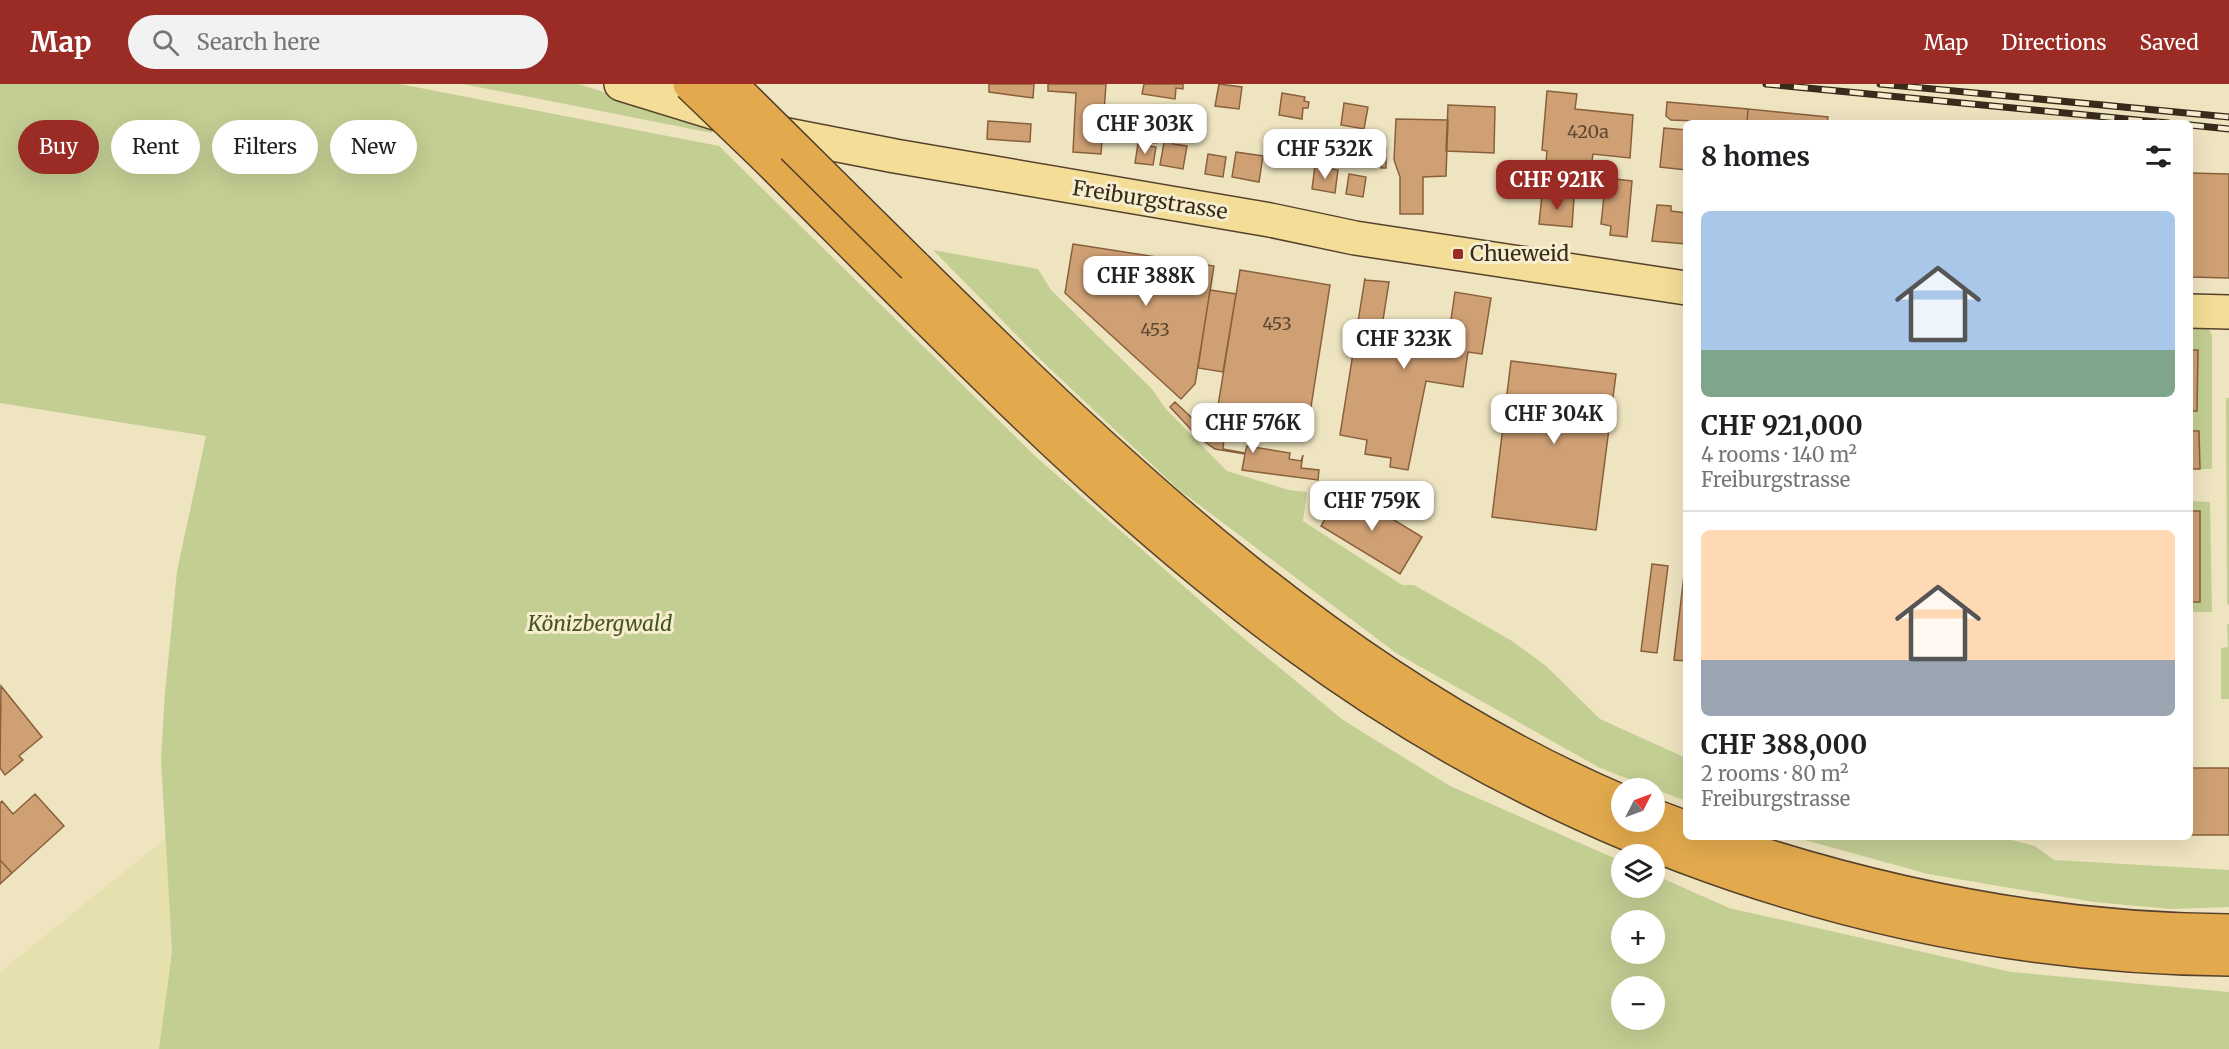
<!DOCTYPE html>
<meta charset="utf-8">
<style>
body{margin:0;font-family:Merriweather,serif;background:#f2f2f2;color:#202124;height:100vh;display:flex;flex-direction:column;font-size:22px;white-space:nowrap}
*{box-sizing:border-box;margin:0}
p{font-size:20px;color:#757577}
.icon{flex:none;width:33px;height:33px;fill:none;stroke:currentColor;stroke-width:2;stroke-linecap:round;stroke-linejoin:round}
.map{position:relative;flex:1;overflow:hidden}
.panel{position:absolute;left:1683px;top:36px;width:510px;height:720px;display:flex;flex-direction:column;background:#fff;border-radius:9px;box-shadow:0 6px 24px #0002}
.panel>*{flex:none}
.top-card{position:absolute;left:18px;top:36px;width:570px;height:54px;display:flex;gap:12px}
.needle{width:39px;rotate:48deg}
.controls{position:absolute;left:1611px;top:694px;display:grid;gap:12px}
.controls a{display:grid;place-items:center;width:54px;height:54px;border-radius:50%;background:#fff;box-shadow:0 6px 24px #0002;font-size:30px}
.price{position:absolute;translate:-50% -51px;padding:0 14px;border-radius:12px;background:#fff;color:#222;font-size:20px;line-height:39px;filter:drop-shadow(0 2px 3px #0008)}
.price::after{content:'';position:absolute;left:50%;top:36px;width:18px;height:14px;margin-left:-9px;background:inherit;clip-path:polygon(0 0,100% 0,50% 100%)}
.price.on{background:#9a2c25;color:#fff}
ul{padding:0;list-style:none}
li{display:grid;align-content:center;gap:12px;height:318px;padding:0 18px}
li+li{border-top:2px solid #e0e0e0}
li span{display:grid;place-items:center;height:186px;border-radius:9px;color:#555}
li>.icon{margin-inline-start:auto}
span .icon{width:108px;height:108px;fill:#fffc;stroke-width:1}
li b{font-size:26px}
h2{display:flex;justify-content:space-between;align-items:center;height:72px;padding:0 18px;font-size:26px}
.tag{padding:0 21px;border-radius:27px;background:#fff;box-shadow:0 6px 24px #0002;font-size:21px;line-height:54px}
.tag.on{background:#9a2c25;color:#fff}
header{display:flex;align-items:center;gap:36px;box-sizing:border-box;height:84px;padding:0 30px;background:#9a2c25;color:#fff}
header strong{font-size:28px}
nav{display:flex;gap:33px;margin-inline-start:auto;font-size:21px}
.search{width:420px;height:54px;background:#f2f2f2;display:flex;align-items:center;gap:15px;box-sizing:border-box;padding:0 21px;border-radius:33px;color:#757577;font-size:22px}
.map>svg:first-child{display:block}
.farmland{fill:#e5e0ad}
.green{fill:#c3ce93;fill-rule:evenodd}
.building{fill:#cfa074;stroke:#89603c;stroke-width:1.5}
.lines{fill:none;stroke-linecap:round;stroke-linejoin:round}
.major-casing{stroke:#56422c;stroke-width:36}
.highway-casing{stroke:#56422c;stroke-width:36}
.major{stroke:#f4dd96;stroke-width:33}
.highway{stroke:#e3aa4d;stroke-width:33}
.rail-casing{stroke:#382b1c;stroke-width:7}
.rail{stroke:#f7eed0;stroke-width:4.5;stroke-dasharray:14;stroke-linecap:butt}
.highway-bridge-casing{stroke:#56422c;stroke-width:36;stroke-linecap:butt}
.highway-bridge{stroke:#e3aa4d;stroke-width:33}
.poi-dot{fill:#9a2c25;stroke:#f7eed0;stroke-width:2}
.labels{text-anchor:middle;stroke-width:6;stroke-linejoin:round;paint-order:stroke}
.number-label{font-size:18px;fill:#5e4832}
.street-label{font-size:21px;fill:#382b1c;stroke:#f7eed0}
.poi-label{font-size:21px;fill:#382b1c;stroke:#f7eed0;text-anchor:start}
.park-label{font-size:21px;font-style:italic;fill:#455522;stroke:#f7eed0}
</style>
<header>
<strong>Map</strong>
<div class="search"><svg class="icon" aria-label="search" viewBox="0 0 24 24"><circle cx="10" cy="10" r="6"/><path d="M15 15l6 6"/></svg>Search here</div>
<nav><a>Map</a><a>Directions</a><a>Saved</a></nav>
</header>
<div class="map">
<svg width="2229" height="965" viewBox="0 0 2229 965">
<rect width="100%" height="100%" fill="#efe4c0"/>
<path class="farmland" d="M165 755 172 868 159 965H0V888Z"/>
<path class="green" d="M0 0H400L719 62 1035 372 1235 547 1343 636 1450 702 1621 777 1622 804H1654L1655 791 1729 824 2011 888 2229 908V965H159L172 868 161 675 165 609 177 487 206 352 0 319ZM1622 837H1654V870H1622ZM1622 903H1654V936H1622Z
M463 0H579L713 44 712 49Z
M933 166 1038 185 1051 206 1152 305 1165 324 1227 387 1289 406 1307 408 1303 437 1402 501H1414L1512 557 1546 582 1600 635 1686 674V717L1600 684 1396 569 1178 405 1047 282Z
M2190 242 2209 245 2212 251V385H2200L2199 347H2190V327H2197L2198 267 2190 266Z
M2226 314H2229V521L2227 519Z
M2190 417 2210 418 2212 528H2190V518H2200V427H2190Z
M2227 540H2229V615H2221V564L2228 563Z
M1794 753H2000L2035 762 2054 776 2229 786V823L2171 825 2094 818 1928 790Z"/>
<path class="building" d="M989 0H1034L1033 14 989 8Z
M1048 0H1106L1101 70 1073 68 1076 9 1048 7Z
M1144 0H1183V5L1176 4 1175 15 1142 10Z
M1219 0 1242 3 1239 25 1215 22Z
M1547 7 1577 10 1575 25 1633 31 1630 74 1593 70 1591 84 1576 83 1573 114 1543 111 1547 67 1542 66Z
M1282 9 1305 13 1304 17 1309 18 1308 24H1303L1302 35 1279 31Z
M1667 18 1748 25 1747 39 1671 36 1666 32Z
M1344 19 1368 23 1364 45 1341 41Z
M1448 21 1495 23 1494 69 1446 67Z
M1748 25 1828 33 1827 39H1747Z
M1396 35 1448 36 1446 92 1423 93V130H1400V93L1394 76Z
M988 37 1031 40 1030 58 987 55Z
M1664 44 1686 46V86L1660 83Z
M1142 48 1158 50 1156 59 1140 57Z
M1165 53 1173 54V60L1187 62 1183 85 1160 81Z
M1138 60 1156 63 1153 81 1135 79Z
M1381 64H1386V84H1381Z
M1236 68 1263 72 1259 98 1232 93Z
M1208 70 1226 73 1223 93 1205 90Z
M1315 82 1338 86 1335 109 1312 105Z
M2190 89 2229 90V194L2190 193Z
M1349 90 1366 93 1363 113 1346 110Z
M1606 94 1632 97 1627 153 1610 151 1611 142 1601 140Z
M1542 111 1574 114 1572 143 1539 140Z
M1657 121 1671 122V127L1686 129V160L1652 157Z
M1073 160 1214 182 1195 300 1181 315 1065 209Z
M1240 186 1330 201 1308 342 1217 328Z
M1365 194V196L1389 198 1383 236 1431 246 1449 249 1455 208 1491 214 1482 270 1468 268 1463 303 1426 297 1408 386 1390 383 1391 374 1365 370 1367 356 1340 351Z
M1210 206 1236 210 1223 288 1198 284Z
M2190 266H2198L2197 327H2190Z
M1511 277 1616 290 1596 446 1492 433Z
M1175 318 1211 352 1224 354 1223 365 1245 369 1247 362 1290 369 1289 375 1301 377 1303 371 1301 384 1319 386 1318 396 1242 386 1245 370 1215 365 1198 353 1170 323Z
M2190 347H2199L2200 385H2190Z
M1343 405 1422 453 1400 490 1321 442Z
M2190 427H2200V518H2190Z
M1686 474V577L1674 576Z
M1652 480 1668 482 1657 569 1641 567Z
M1 602 42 653 19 672 23 676 5 691 0 684Z
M2190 684H2229V751H2190Z
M35 710 64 742 12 789 0 776V719L2 717 13 730Z
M0 776 12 789 0 800Z"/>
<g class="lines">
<defs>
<path id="major" d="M621 0 787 51 895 72 1270 136 1355 154 1686 204
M2190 227 2229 228"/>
<path id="highway" d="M765 72C934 241 1100 417 1293 559 1563 759 1893 872 2229 875
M914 182C1126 391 1343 599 1622 718
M1654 732 1686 744
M1709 753C1877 811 2051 846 2229 847"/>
</defs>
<use href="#major" class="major-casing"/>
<use href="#highway" class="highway-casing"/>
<use href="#major" class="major"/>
<use href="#highway" class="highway"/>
<defs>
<path id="rail" d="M1766 0 2168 39
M1880 0 2229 33
M2190 41 2229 45"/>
</defs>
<use href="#rail" class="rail-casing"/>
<use href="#rail" class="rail"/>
<defs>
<path id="highway-bridge" d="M690 0 765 72
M730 0 914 182"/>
</defs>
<use href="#highway-bridge" class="highway-bridge-casing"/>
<use href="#highway-bridge" class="highway-bridge"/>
</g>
<rect class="poi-dot" x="1452" y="164" width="12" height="12" rx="3"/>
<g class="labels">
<g class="number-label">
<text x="1588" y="54">420a</text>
<text x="1277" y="246">453</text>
<text x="1155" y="252">453</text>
</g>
<g class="street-label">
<text transform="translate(1150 116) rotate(9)" y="7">Freiburgstrasse</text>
</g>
<g class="poi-label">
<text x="1470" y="177">Chueweid</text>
</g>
<g class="park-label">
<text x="600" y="547">Könizbergwald</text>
</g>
</g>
</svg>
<div class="controls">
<a><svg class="needle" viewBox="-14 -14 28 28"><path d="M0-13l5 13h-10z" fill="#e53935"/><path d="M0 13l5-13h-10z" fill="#757577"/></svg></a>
<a><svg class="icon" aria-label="layers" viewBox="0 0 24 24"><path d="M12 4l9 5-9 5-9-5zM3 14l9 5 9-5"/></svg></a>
<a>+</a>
<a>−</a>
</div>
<b class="price" style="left:1145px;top:71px">CHF 303K</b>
<b class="price" style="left:1325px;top:96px">CHF 532K</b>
<b class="price on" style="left:1557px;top:127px">CHF 921K</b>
<b class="price" style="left:1146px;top:223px">CHF 388K</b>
<b class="price" style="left:1404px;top:286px">CHF 323K</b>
<b class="price" style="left:1554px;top:361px">CHF 304K</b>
<b class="price" style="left:1253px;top:370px">CHF 576K</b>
<b class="price" style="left:1372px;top:448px">CHF 759K</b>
<div class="top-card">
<a class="tag on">Buy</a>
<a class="tag">Rent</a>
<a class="tag">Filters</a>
<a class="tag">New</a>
</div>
<section class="panel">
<h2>8 homes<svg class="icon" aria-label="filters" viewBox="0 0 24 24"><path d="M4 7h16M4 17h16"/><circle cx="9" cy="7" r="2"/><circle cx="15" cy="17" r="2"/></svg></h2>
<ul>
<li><span style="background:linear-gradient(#a9c7e8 75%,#7fa58c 0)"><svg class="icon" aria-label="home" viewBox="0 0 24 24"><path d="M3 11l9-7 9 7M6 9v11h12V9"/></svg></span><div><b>CHF 921,000</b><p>4 rooms · 140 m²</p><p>Freiburgstrasse</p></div></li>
<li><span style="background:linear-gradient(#ffd9b3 70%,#9aa5b1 0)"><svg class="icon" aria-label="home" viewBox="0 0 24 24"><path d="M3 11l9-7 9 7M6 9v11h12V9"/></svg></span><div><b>CHF 388,000</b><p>2 rooms · 80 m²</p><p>Freiburgstrasse</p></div></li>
</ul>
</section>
</div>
